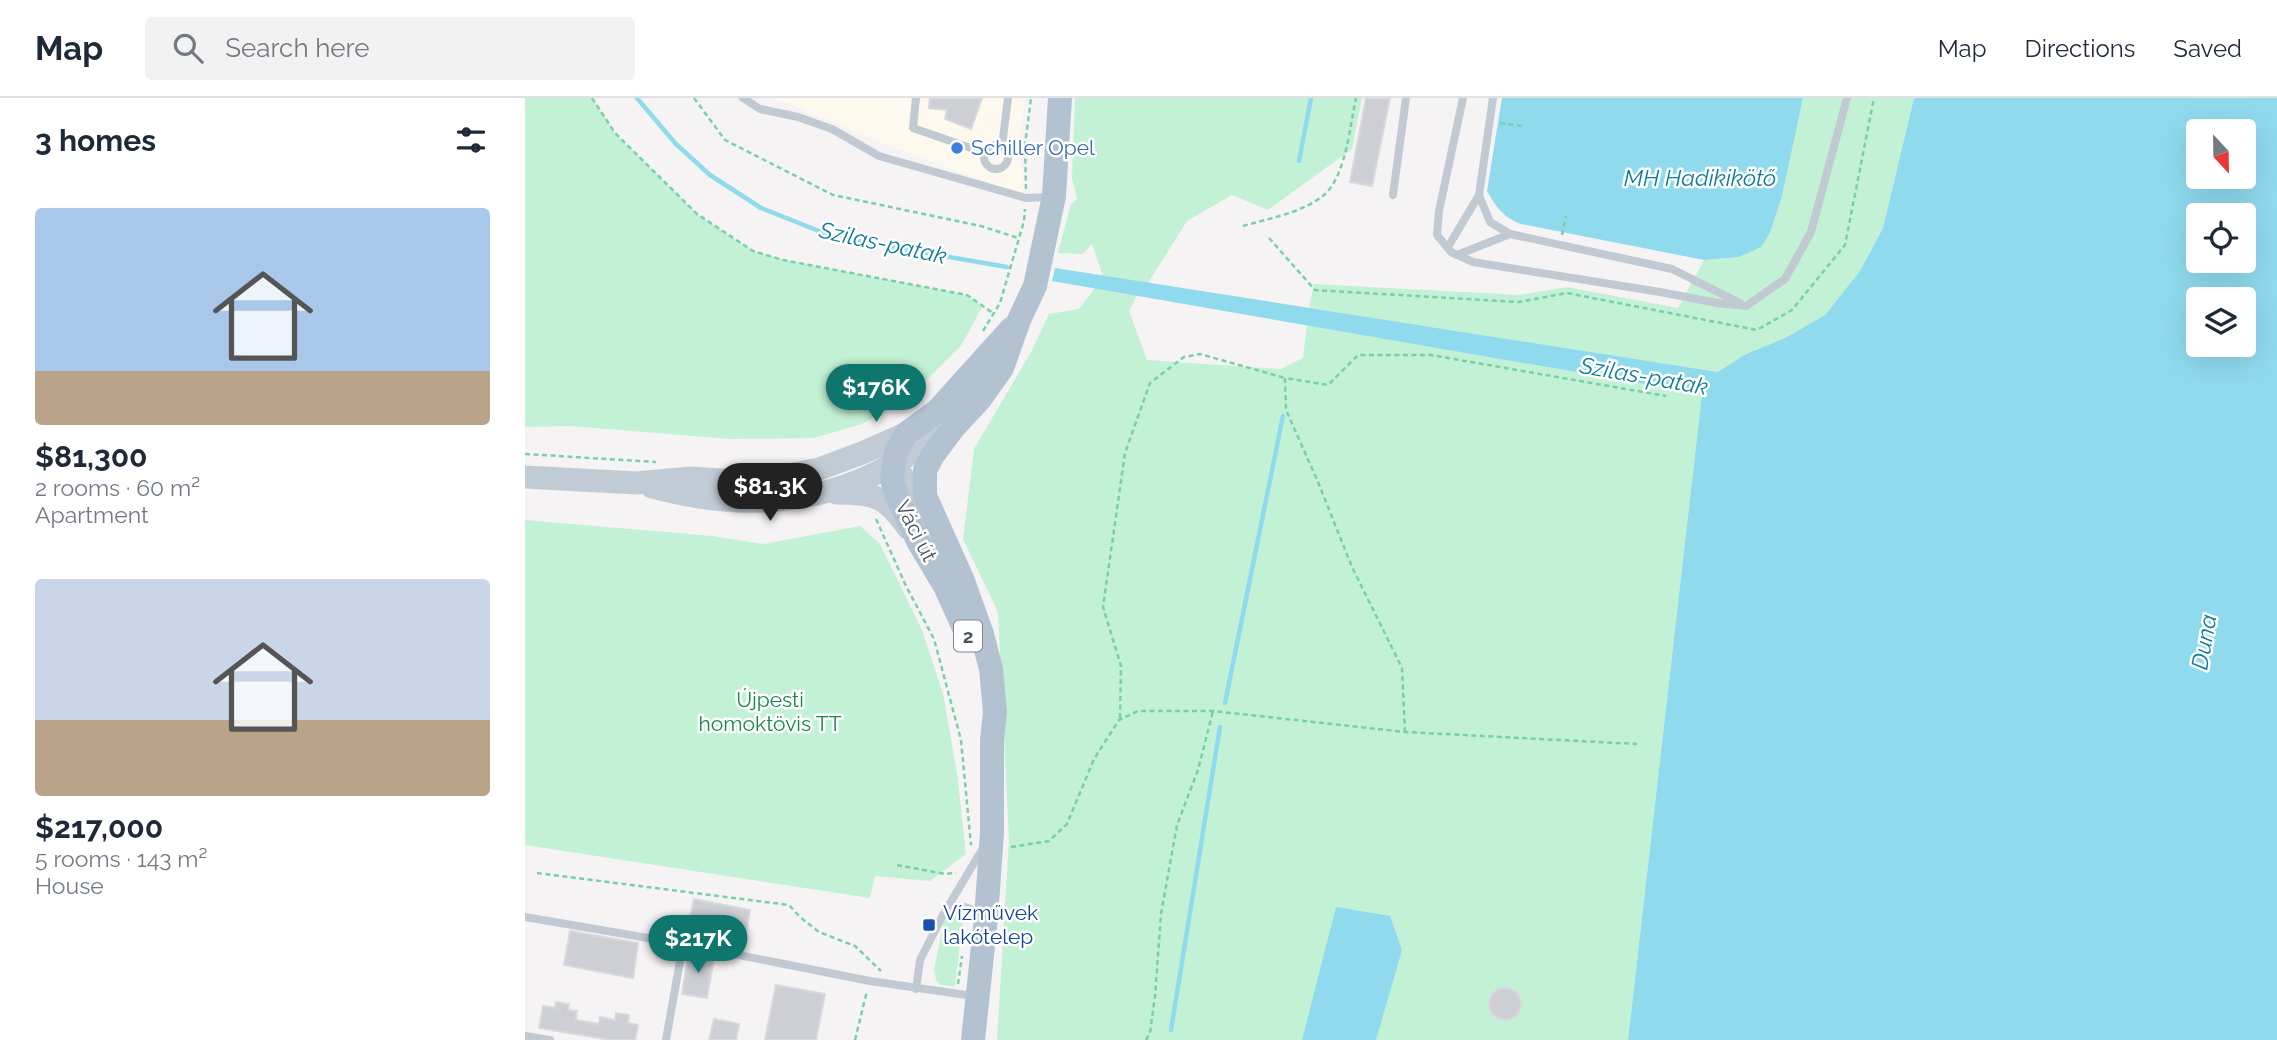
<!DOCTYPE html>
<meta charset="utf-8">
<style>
body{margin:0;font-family:Raleway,sans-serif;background:#f2f2f3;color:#1f2937;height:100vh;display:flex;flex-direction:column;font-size:26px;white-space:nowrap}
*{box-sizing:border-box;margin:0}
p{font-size:23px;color:#747a83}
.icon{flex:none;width:38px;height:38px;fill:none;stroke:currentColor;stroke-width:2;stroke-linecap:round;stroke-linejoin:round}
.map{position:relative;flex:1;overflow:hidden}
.side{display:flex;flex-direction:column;background:#fff;width:525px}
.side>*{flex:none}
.needle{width:46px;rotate:158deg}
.fabs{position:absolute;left:1661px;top:21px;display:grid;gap:14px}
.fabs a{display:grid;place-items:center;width:70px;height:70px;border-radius:7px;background:#fff;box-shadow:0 7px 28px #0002;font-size:35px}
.price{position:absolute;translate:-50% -60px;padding:0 16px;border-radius:24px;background:#0f766e;color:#fff;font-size:23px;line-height:46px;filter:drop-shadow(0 2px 4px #0008)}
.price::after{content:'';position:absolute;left:50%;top:42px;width:21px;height:16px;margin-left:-10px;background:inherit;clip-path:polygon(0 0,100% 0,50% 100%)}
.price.selected{background:#222;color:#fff}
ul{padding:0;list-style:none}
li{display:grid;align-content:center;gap:14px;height:371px;padding:0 35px}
li span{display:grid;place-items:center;height:217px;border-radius:7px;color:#555}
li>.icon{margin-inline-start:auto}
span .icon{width:126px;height:126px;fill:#fffc;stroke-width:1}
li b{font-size:30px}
h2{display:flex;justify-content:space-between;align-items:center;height:84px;padding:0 35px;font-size:30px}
header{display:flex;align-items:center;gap:42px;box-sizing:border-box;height:98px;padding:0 35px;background:#fff;border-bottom:2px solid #e0e1e3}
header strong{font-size:33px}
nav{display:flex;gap:38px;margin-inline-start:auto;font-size:24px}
.search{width:490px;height:63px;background:#f2f2f3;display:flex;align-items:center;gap:18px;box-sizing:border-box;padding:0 24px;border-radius:7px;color:#747a83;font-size:26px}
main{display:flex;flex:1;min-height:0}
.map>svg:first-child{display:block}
.commercial{fill:#fdf9ef}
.green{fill:#c3f1d5}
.water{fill:#90daee;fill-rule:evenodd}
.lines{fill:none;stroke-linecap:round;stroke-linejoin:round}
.stream{stroke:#90daee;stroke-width:4.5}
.building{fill:#cdcfd5;stroke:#d7d9de;stroke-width:2}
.path{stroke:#7ad0a6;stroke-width:2.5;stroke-dasharray:5 3.5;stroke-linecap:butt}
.service{stroke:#c1cad2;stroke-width:8}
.secondary{stroke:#c1cbd6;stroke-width:23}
.primary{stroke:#b3c2d1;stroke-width:24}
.shop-dot{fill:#3f7fe0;stroke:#fff;stroke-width:2.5}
.transit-dot{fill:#1a4fb4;stroke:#fff;stroke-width:2.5}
.labels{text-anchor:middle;stroke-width:5;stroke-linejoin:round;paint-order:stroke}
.shield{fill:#fff;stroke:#808990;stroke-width:2}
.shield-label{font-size:19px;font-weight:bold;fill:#4a5661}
.shop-label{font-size:21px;fill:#366cbe;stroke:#fff;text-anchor:start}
.street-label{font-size:21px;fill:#4a5661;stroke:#fff}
.park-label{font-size:21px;fill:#17864f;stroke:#fff}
.transit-label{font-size:21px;fill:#164399;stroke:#fff;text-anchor:start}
.water-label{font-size:23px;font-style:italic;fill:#0c7c9b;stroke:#fff}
</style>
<header>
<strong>Map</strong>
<div class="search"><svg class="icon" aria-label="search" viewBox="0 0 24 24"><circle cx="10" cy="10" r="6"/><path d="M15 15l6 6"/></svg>Search here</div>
<nav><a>Map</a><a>Directions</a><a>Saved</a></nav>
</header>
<main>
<section class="side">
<h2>3 homes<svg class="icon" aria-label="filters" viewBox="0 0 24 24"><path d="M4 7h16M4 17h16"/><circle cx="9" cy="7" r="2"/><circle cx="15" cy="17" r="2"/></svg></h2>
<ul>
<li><span style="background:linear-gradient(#a9c7e8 75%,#b9a48a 0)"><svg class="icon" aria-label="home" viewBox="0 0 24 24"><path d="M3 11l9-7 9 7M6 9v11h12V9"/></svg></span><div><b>$81,300</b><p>2 rooms · 60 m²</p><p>Apartment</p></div></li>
<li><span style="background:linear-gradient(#c9d6e8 65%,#b9a48a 0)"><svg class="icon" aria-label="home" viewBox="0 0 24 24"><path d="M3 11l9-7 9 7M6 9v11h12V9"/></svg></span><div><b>$217,000</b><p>5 rooms · 143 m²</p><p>House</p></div></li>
</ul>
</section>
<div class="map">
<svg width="1752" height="942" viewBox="0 0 1752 942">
<rect width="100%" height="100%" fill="#f5f3f3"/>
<path class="commercial" d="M249 0H500L494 47 500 98 375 52Z"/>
<path class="green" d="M0 0H67L90 35 172 116 228 153 259 162 442 197 457 209 436 248 385 298 337 326 289 340 206 341 45 328 0 329Z
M550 0H837L827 51 743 112 707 97 662 123 623 185 578 178 567 146 558 156 533 155 546 106 552 101 547 80Z
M1278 0H1389L1358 130 1335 173 1300 217 1260 240 1219 257 1193 274 784 210 789 186 994 197 1042 189 1153 210 1179 162 1214 159 1245 135 1257 98Z
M570 190 612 197 604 213 622 262 756 271 778 260 782 227 1177 296 1103 942H472L484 742 473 514 438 441 449 351 506 254 524 216 554 211Z
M0 422 187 438 238 446 335 428 355 446 397 532 418 596 432 675 441 756 405 783 350 778 345 800 0 747Z
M439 813 430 888 415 887 411 882 409 872 419 823 430 814Z"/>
<path class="water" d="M977 0H1278L1257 98 1245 135 1236 149 1214 159 1179 162 996 126C979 120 971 109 962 93Z
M1389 0H1752V942H1103L1177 296 527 183 530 170 1193 274 1219 257 1260 240 1300 217 1335 173 1358 130ZM1673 33H1718V79H1673ZM1673 117H1718V163H1673ZM1673 201H1718V247H1673Z
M811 809 865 818 877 852 851 942H777Z"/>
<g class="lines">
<path class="stream" d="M112 0 150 45 185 77 236 110 309 139 482 169
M774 63 786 0
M700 605 758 318
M646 932 695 629"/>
</g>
<path class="building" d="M405 0H457L446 31 420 21 422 12 404 10Z
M841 0H865L847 88 825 84Z
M169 801 225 812 218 850 161 839Z
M45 833 113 845 108 880 39 867Z
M164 854 189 859 182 900 157 896Z
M251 887 300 896 291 942H240Z
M964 906a16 16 0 1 1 32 0a16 16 0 1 1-32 0Z
M31 904 44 906 43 912 52 913 51 922 74 926 75 919 90 922 91 915 104 917 103 925 113 927 110 942H86L14 930 18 908 30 910Z
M189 921 214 926 211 942H184Z"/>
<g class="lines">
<path class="path" d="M67 0 90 35 172 116 228 153 258 162 442 197 468 215
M169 0 200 42 308 97 456 128 493 140
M975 25 997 28
M501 91 500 47 506 0
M718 128C745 120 777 115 799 97 821 78 825 27 831 0
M1037 137 1041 118
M744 140 790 192 994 204 1042 195 1232 232 1267 212 1320 147 1349 0
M458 233 475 205 499 123 500 111
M0 356 131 364
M351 421 381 488 409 541 436 642 446 747
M595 620 596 568 578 509 600 355 625 285 659 259 675 256 760 280
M880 634 877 570 827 469 793 384 761 312 760 280 803 287 833 257H906L1141 298
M486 749 524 743 542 726 569 661 594 622 613 613H688L880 634 1112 646
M372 767 420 776 431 775
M12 775 264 807 275 819 294 834 330 848 356 873
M433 886 437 858
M330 942 342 893
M621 942 625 935 630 898 636 816 652 727 673 672 688 613"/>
<path class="service" d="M218 0 235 11 273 19 307 31 354 58 501 100 525 99
M391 0 388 30 460 55
M938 0 914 113 912 137 926 154 948 164 1135 194 1192 205 1221 208 1260 181 1286 134 1322 0
M968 0 954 97 965 124 985 136 1147 171 1215 205
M459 59a12 12 0 1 1 24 0a12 12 0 1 1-24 0Z
M477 48 483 0
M868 97 881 0
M923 149 954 97
M932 157 985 136
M420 815C432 804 443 809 456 816
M0 819 158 846 345 883 448 898
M391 891 395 862 418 817 458 750
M0 938 25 942
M141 942 158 846"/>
<path class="secondary" d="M365 364 369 365 405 422
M0 379 111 385 166 380 211 383 252 379 294 371 337 355 382 335
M127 389C201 409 277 410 347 377 374 364 400 347 425 331
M312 395C349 395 361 398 383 430"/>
<path class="primary" d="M439 530 420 488 393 443 372 398 367 382 369 365 372 352 382 335 412 313 486 231
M448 942 461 820 467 735V642L470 614 466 571 457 536 438 483 400 398V372L408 357 429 329 455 301 477 270 494 222 510 188 529 98 535 0"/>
</g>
<circle class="shop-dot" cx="432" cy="50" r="7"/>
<rect class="transit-dot" x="397" y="820" width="14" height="14" rx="3.5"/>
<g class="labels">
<rect class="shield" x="429" y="522.5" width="28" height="31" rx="5"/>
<g class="shield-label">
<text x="443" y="545">2</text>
</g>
<g class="shop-label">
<text x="446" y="57">Schiller Opel</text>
</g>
<g class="street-label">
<text transform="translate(391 433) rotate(63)" y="7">Váci út</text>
</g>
<g class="park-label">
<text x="245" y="609">Újpesti<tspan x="245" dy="24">homoktövis TT</tspan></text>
</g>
<g class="transit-label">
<text x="418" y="822">Vízművek<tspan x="418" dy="24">lakótelep</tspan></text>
</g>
<g class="water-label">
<text x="1175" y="88">MH Hadikikötő</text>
<text transform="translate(358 145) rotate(12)" y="8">Szilas-patak</text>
<text transform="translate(1119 278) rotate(10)" y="8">Szilas-patak</text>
<text transform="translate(1679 544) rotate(-80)" y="8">Duna</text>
</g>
</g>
</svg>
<div class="fabs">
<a><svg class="needle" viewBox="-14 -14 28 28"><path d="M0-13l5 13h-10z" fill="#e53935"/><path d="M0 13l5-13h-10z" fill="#747a83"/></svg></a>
<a><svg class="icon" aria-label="locate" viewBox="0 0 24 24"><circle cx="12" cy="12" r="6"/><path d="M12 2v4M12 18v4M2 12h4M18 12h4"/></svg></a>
<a><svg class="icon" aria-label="layers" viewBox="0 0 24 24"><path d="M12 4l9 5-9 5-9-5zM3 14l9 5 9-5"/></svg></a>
</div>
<b class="price" style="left:351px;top:326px">$176K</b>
<b class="price selected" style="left:245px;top:425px">$81.3K</b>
<b class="price" style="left:173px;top:877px">$217K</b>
</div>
</main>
